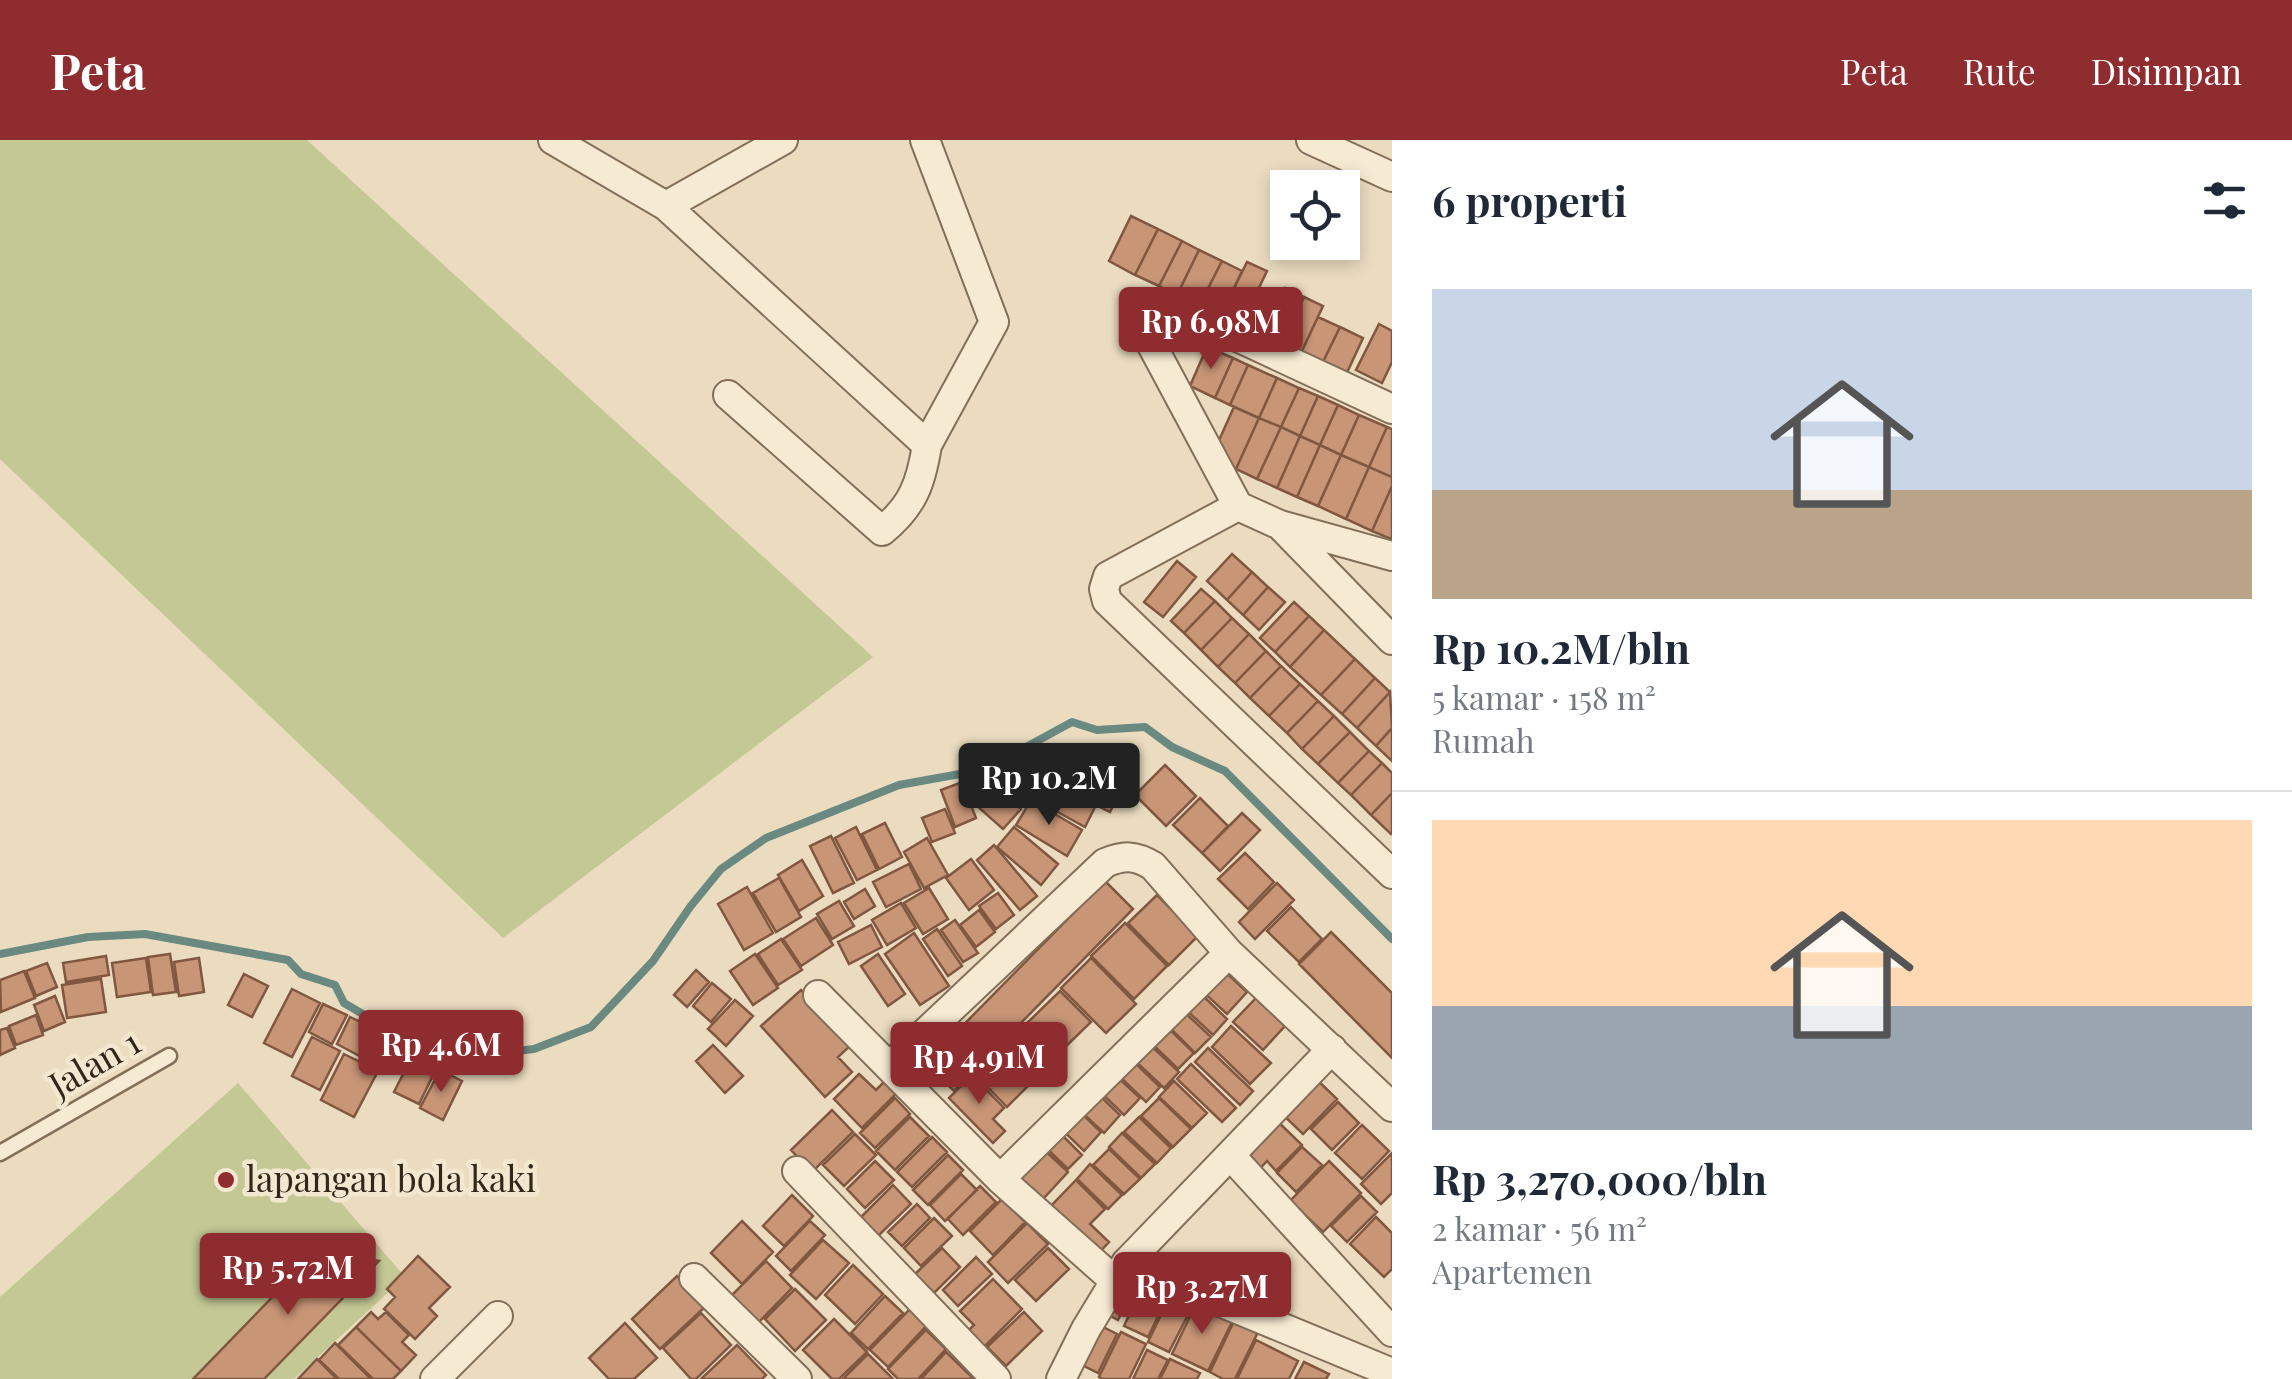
<!DOCTYPE html>
<html lang="id">
<meta charset="utf-8">
<style>
body{margin:0;font-family:"Playfair Display",serif;background:#f6f6f7;color:#1f2937;height:100vh;display:flex;flex-direction:column;font-size:38px;white-space:nowrap}
*{box-sizing:border-box;margin:0}
p{font-size:32px;color:#747a83}
.icon{flex:none;width:55px;height:55px;fill:none;stroke:currentColor;stroke-width:2;stroke-linecap:round;stroke-linejoin:round}
.map{position:relative;flex:1;overflow:hidden}
.details{display:flex;flex-direction:column;background:#fff;width:900px}
.details>*{flex:none}
.tools{position:absolute;left:1270px;top:30px;display:grid;gap:20px}
.tools a{display:grid;place-items:center;width:90px;height:90px;border-radius:0px;background:#fff;box-shadow:0 5px 15px #0003;font-size:50px}
.price{position:absolute;translate:-50% -85px;padding:0 22px;border-radius:10px;background:#8f2c30;color:#fff;font-size:32px;line-height:65px;filter:drop-shadow(0 2px 5px #0008)}
.price::after{content:'';position:absolute;left:50%;top:60px;width:30px;height:22px;margin-left:-15px;background:inherit;clip-path:polygon(0 0,100% 0,50% 100%)}
.price.current{background:#222;color:#fff}
ul{padding:0;list-style:none}
li{display:grid;align-content:center;gap:20px;height:530px;padding:0 40px}
li+li{border-top:2px solid #e0e1e3}
li span{display:grid;place-items:center;height:310px;border-radius:0px;color:#555}
li>.icon{margin-inline-start:auto}
span .icon{width:180px;height:180px;fill:#fffc;stroke-width:1}
li b{font-size:42px}
h2{display:flex;justify-content:space-between;align-items:center;height:120px;padding:0 40px;font-size:42px}
header{display:flex;align-items:center;gap:60px;box-sizing:border-box;height:140px;padding:0 50px;background:#8f2c30;color:#fff}
header strong{font-size:48px}
nav{display:flex;gap:55px;margin-inline-start:auto;font-size:35px}
main{display:flex;flex:1;min-height:0}
.map>svg:first-child{display:block}
.green{fill:#c4c894}
.lines{fill:none;stroke-linecap:round;stroke-linejoin:round}
.stream{stroke:#6a8a81;stroke-width:8}
.building{fill:#c89577;stroke:#815740;stroke-width:2.5}
.service-casing{stroke:#836e59;stroke-width:19}
.minor-casing{stroke:#836e59;stroke-width:32}
.service{stroke:#f7ead2;stroke-width:14}
.minor{stroke:#f7ead2;stroke-width:28}
.poi-dot{fill:#8f2c30;stroke:#f3e7cf;stroke-width:4}
.labels{text-anchor:middle;stroke-width:9;stroke-linejoin:round;paint-order:stroke}
.street-label{font-size:35px;fill:#33271c;stroke:#f3e7cf}
.poi-label{font-size:35px;fill:#33271c;stroke:#f3e7cf;text-anchor:start}
</style>
<header>
<strong>Peta</strong>
<nav><a>Peta</a><a>Rute</a><a>Disimpan</a></nav>
</header>
<main>
<div class="map">
<svg width="1392" height="1239" viewBox="0 0 1392 1239">
<rect width="100%" height="100%" fill="#ebdcc0"/>
<path class="green" d="M0 0H307L873 517 503 798 0 319Z
M238 943 405 1137 294 1239H0V1157Z"/>
<g class="lines">
<path class="stream" d="M0 814 88 797 145 794 288 820 301 834 335 845 344 863 383 886 482 915 534 909 591 887 653 821 690 767 721 729 766 698 899 645 971 632H1010L1015 613 1072 582 1097 590 1145 587 1172 607 1225 631 1392 799"/>
</g>
<path class="building" d="M1131 76 1158 89 1135 135 1109 121Z
M1158 89 1182 101 1159 146 1135 135Z
M1182 101 1199 110 1177 155 1159 146Z
M1199 110 1222 121 1199 166 1177 155Z
M1222 121 1242 131 1220 177 1199 166Z
M1247 122 1267 131 1240 187 1220 177Z
M1259 148 1277 158 1264 185 1245 176Z
M1285 148 1304 157 1280 206 1261 197Z
M1304 157 1323 166 1300 215 1280 206Z
M1318 177 1340 187 1321 226 1300 215Z
M1379 184 1392 191V222L1382 243 1356 230Z
M1340 187 1363 198 1345 237 1321 226Z
M1207 207 1233 218 1215 258 1190 246Z
M1233 218 1248 225 1230 265 1215 258Z
M1248 225 1277 238 1259 278 1230 265Z
M1277 238 1299 248 1281 287 1259 278Z
M1299 248 1318 256 1300 296 1281 287Z
M1318 256 1338 265 1320 305 1300 296Z
M1338 265 1359 275 1341 315 1320 305Z
M1234 267 1259 278 1236 329 1217 321 1216 307Z
M1359 275 1387 287 1369 327 1341 315Z
M1259 278 1281 287 1257 339 1236 329Z
M1281 287 1300 296 1277 348 1257 339Z
M1387 287 1392 289V337L1369 327Z
M1300 296 1320 305 1297 357 1277 348Z
M1320 305 1341 315 1318 366 1297 357Z
M1341 315 1369 327 1346 379 1318 366Z
M1369 327 1392 337V346L1372 391 1346 379Z
M1392 346V397L1391 399 1372 391Z
M1232 414 1252 432 1227 460 1207 441Z
M1177 421 1196 437 1163 477 1144 462Z
M1252 432 1268 447 1243 475 1227 460Z
M1268 447 1285 462 1259 490 1243 475Z
M1201 449 1215 461 1184 493 1171 481Z
M1215 461 1232 478 1201 510 1184 493Z
M1294 462 1309 476 1275 512 1260 498Z
M1309 476 1324 490 1290 527 1275 512Z
M1232 478 1249 494 1218 527 1201 510Z
M1324 490 1355 519 1321 555 1290 527Z
M1249 494 1266 511 1235 543 1218 527Z
M1266 511 1281 526 1250 558 1235 543Z
M1355 519 1375 538 1342 574 1321 555Z
M1281 526 1300 544 1269 576 1250 558Z
M1375 538 1390 552 1357 588 1342 574Z
M1300 544 1318 561 1287 593 1269 576Z
M1390 552 1392 588 1376 606 1357 588Z
M1318 561 1334 576 1302 609 1287 593Z
M1334 576 1350 592 1318 624 1302 609Z
M1392 588V621L1376 606Z
M1350 592 1369 611 1338 643 1318 624Z
M1067 607 1082 614 1064 649 1049 641Z
M1369 611 1382 623 1351 655 1338 643Z
M1104 615 1127 618 1124 642 1100 639Z
M1382 623 1392 633V653L1371 675 1351 655Z
M1165 625 1196 656 1166 686 1135 655Z
M1075 630 1091 638 1082 658 1065 650Z
M1091 638 1120 652 1110 672 1082 658Z
M1046 641 1095 667 1085 687 1036 660Z
M962 642 976 678 955 687 941 650Z
M995 646 1021 669 1003 689 977 666Z
M1392 653V693L1391 694 1371 675Z
M1200 658 1228 686 1202 713 1173 685Z
M1031 660 1082 690 1067 716 1016 685Z
M945 669 955 693 932 702 922 678Z
M1242 673 1260 690 1220 731 1202 713Z
M885 683 902 717 879 729 862 694Z
M856 687 877 730 857 740 835 698Z
M1014 687 1058 724 1041 745 997 707Z
M831 696 854 743 833 753 810 706Z
M927 698 948 735 924 748 904 712Z
M994 705 1037 756 1020 770 977 720Z
M1245 713 1274 742 1248 769 1218 739Z
M971 719 994 750 969 770 946 738Z
M802 720 823 756 799 771 778 735Z
M909 724 921 749 886 767 873 742Z
M779 738 801 777 776 792 753 753Z
M1105 741 1133 769 954 951 926 923Z
M1277 743 1294 760 1255 799 1239 782Z
M747 747 773 793 744 810 718 764Z
M929 748 948 779 923 794 904 763Z
M865 749 875 766 854 779 844 762Z
M998 753 1014 775 996 789 979 766Z
M1157 755 1198 796 1169 825 1128 783Z
M839 761 854 786 832 799 817 774Z
M901 763 916 788 887 805 872 780Z
M1291 767 1322 799 1299 822 1267 791Z
M979 770 995 792 976 807 960 785Z
M816 778 833 805 801 826 783 799Z
M955 780 978 813 963 822 941 790Z
M1125 783 1167 826 1134 859 1091 816Z
M871 785 882 807 849 824 838 802Z
M937 789 962 826 948 836 923 799Z
M1331 792 1392 853V918L1299 824Z
M914 793 949 846 920 865 885 814Z
M781 799 802 830 778 845 758 814Z
M170 814 176 852 153 855 148 817Z
M755 814 778 848 753 865 730 831Z
M878 814 905 854 888 866 861 826Z
M106 816 109 835 66 842 63 823Z
M146 818 151 852 117 857 112 823Z
M199 818 204 852 179 856 174 822Z
M1091 818 1136 864 1106 893 1061 848Z
M47 823 57 847 36 856 26 831Z
M1221 828 1247 852 1227 874 1201 850Z
M696 830 709 842 687 867 674 855Z
M24 831 35 858 1 872 0 840Z
M244 834 268 846 252 877 228 865Z
M101 839 106 872 67 878 62 845Z
M712 843 731 859 711 882 693 866Z
M292 849 320 863 292 917 264 903Z
M801 850 851 905 838 917 852 932 825 957 761 886Z
M1197 850 1227 879 1213 895 1182 866Z
M1060 851 1091 882 1055 917 1024 886Z
M55 856 65 882 44 891 34 865Z
M1256 858 1285 886 1263 910 1233 882Z
M735 860 753 876 726 906 708 889Z
M323 864 347 875 332 904 309 892Z
M1179 867 1211 897 1195 913 1164 882Z
M36 875 43 895 16 905 9 886Z
M350 877 383 893 369 921 337 904Z
M1164 884 1194 913 1178 929 1148 900Z
M1231 886 1271 923 1250 944 1212 907Z
M7 888 15 908 0 915V890Z
M1023 888 1054 919 1030 943 999 912Z
M312 897 340 911 320 950 292 936Z
M1147 902 1179 932 1164 948 1132 918Z
M713 905 743 936 725 953 696 921Z
M1208 908 1253 951 1240 965 1195 922Z
M997 912 1029 945 1007 967 975 934Z
M414 913 438 925 419 964 394 952Z
M344 914 378 931 354 977 321 960Z
M1129 917 1160 947 1146 962 1115 932Z
M1191 924 1236 968 1222 982 1177 939Z
M440 930 462 941 443 980 420 968Z
M1111 931 1140 958 1124 975 1095 947Z
M859 934 876 950 885 941 897 953 862 988 834 959Z
M972 935 1004 968 993 979 1005 991 993 1003 949 958Z
M1312 935 1337 959 1303 994 1278 970Z
M1174 941 1207 973 1192 988 1159 957Z
M1094 950 1120 975 1104 993 1077 968Z
M895 958 910 974 875 1008 860 993Z
M1159 958 1191 989 1173 1007 1141 976Z
M1338 962 1359 983 1332 1010 1311 989Z
M1075 967 1101 992 1084 1011 1058 986Z
M832 970 853 992 812 1032 791 1010Z
M1272 976 1302 1005 1276 1031 1267 1021 1256 1033 1236 1014Z
M910 977 929 996 895 1030 876 1011Z
M1139 977 1171 1008 1157 1023 1124 992Z
M1362 985 1389 1011 1362 1039 1335 1013Z
M1058 991 1082 1015 1068 1029 1044 1006Z
M1122 993 1155 1024 1141 1038 1109 1007Z
M855 994 876 1015 844 1046 823 1025Z
M932 997 947 1012 912 1047 897 1032Z
M1041 1007 1068 1032 1043 1059 1015 1033Z
M1302 1007 1322 1025 1296 1052 1277 1033Z
M1109 1009 1140 1039 1124 1054 1093 1025Z
M1392 1013V1053L1381 1064 1361 1044Z
M948 1015 963 1030 928 1065 913 1050Z
M875 1021 894 1040 865 1068 847 1049Z
M1329 1021 1361 1053 1323 1092 1290 1061Z
M1090 1024 1122 1055 1108 1069 1077 1039Z
M961 1034 977 1050 945 1081 930 1065Z
M1076 1040 1105 1069 1090 1084 1109 1102 1097 1115 1049 1068Z
M893 1045 911 1064 878 1096 860 1078Z
M980 1046 996 1062 963 1095 948 1079Z
M792 1055 813 1076 784 1106 763 1086Z
M1361 1056 1377 1072 1347 1102 1331 1086Z
M1002 1059 1025 1082 993 1115 970 1091Z
M917 1064 930 1078 902 1106 888 1092Z
M1376 1077 1392 1093V1129L1384 1137 1350 1104Z
M934 1078 952 1096 921 1126 904 1108Z
M742 1081 773 1112 742 1144 711 1113Z
M810 1081 825 1095 791 1131 776 1116Z
M1027 1083 1048 1104 1008 1143 988 1122Z
M823 1100 849 1123 816 1159 790 1135Z
M942 1108 960 1127 929 1158 910 1139Z
M1048 1108 1069 1129 1036 1161 1015 1140Z
M316 1112 379 1121 264 1239H193Z
M418 1116 450 1147 429 1168 437 1176 415 1199 384 1169 395 1157 387 1149Z
M976 1117 992 1134 958 1166 943 1150Z
M766 1121 792 1148 757 1184 730 1157Z
M853 1125 883 1154 855 1184 825 1155Z
M677 1136 705 1167 660 1209 632 1179Z
M1123 1137 1136 1144 1118 1180 1105 1173Z
M993 1139 1022 1169 980 1211 964 1195 974 1185 960 1171Z
M1145 1142 1169 1154 1148 1197 1124 1186Z
M795 1149 826 1180 795 1211 765 1179Z
M1172 1152 1194 1163 1169 1212 1148 1202Z
M885 1156 903 1173 868 1209 851 1193Z
M1197 1162 1233 1180 1208 1231 1172 1214Z
M912 1167 929 1183 888 1227 870 1210Z
M371 1172 378 1179 386 1172 409 1195 402 1202 416 1215 401 1231 356 1187Z
M1024 1172 1042 1191 1006 1226 987 1207Z
M701 1173 731 1205 696 1239H691L663 1208Z
M834 1179 867 1212 839 1239H832L803 1210Z
M1234 1181 1258 1192 1235 1239H1223L1210 1232Z
M625 1183 657 1218 634 1239H609L589 1218Z
M1099 1185 1117 1194 1098 1233 1080 1224Z
M356 1187 401 1231 393 1239H373L338 1205Z
M926 1190 946 1209 918 1239H898L888 1229Z
M1121 1192 1146 1204 1129 1239H1103L1099 1237Z
M1256 1200 1298 1221 1289 1239H1237Z
M335 1203 371 1239H339L319 1220Z
M737 1205 766 1235 762 1239H701Z
M1147 1210 1168 1220 1158 1239H1133Z
M946 1212 973 1238 972 1239H921Z
M868 1214 893 1239H843Z
M317 1219 337 1239H298Z
M1170 1219 1200 1233 1197 1239H1160Z
M1304 1222 1329 1234 1326 1239H1295Z"/>
<g class="lines">
<defs>
<path id="service" d="M0 1013 169 916"/>
<path id="minor" d="M553 0 666 66 783 0
M925 0 994 182 927 305
M1311 0 1392 37
M666 66 927 305C921 343 913 366 882 391L728 255
M1392 269 1175 168C1156 172 1151 178 1147 196L1238 366 1280 385 1392 416
M1238 366 1108 436 1104 449 1107 461 1392 734
M1281 386 1392 500
M818 855 1000 1039 1116 1142
M889 927 1105 723C1124 715 1135 715 1153 726L1229 813 1392 967
M1230 1015 1392 1192
M797 1031 996 1239
M1000 1039 1229 813
M1126 1123 1392 1233
M694 1138 797 1239
M435 1239 498 1176
M1061 1239 1086 1189 1126 1123 1332 909"/>
</defs>
<use href="#service" class="service-casing"/>
<use href="#minor" class="minor-casing"/>
<use href="#service" class="service"/>
<use href="#minor" class="minor"/>
</g>
<circle class="poi-dot" cx="226" cy="1040" r="10"/>
<g class="labels">
<g class="street-label">
<text transform="translate(95 924) rotate(-30)" y="12">Jalan 1</text>
</g>
<g class="poi-label">
<text x="246" y="1052">lapangan bola kaki</text>
</g>
</g>
</svg>
<div class="tools">
<a><svg class="icon" aria-label="locate" viewBox="0 0 24 24"><circle cx="12" cy="12" r="6"/><path d="M12 2v4M12 18v4M2 12h4M18 12h4"/></svg></a>
</div>
<b class="price" style="left:1211px;top:232px">Rp 6.98M</b>
<b class="price current" style="left:1049px;top:688px">Rp 10.2M</b>
<b class="price" style="left:441px;top:955px">Rp 4.6M</b>
<b class="price" style="left:979px;top:967px">Rp 4.91M</b>
<b class="price" style="left:288px;top:1178px">Rp 5.72M</b>
<b class="price" style="left:1202px;top:1197px">Rp 3.27M</b>
</div>
<section class="details">
<h2>6 properti<svg class="icon" aria-label="filters" viewBox="0 0 24 24"><path d="M4 7h16M4 17h16"/><circle cx="9" cy="7" r="2"/><circle cx="15" cy="17" r="2"/></svg></h2>
<ul>
<li><span style="background:linear-gradient(#c9d6e8 65%,#b9a48a 0)"><svg class="icon" aria-label="home" viewBox="0 0 24 24"><path d="M3 11l9-7 9 7M6 9v11h12V9"/></svg></span><div><b>Rp 10.2M/bln</b><p>5 kamar · 158 m²</p><p>Rumah</p></div></li>
<li><span style="background:linear-gradient(#ffd9b3 60%,#9aa5b1 0)"><svg class="icon" aria-label="home" viewBox="0 0 24 24"><path d="M3 11l9-7 9 7M6 9v11h12V9"/></svg></span><div><b>Rp 3,270,000/bln</b><p>2 kamar · 56 m²</p><p>Apartemen</p></div></li>
</ul>
</section>
</main>
